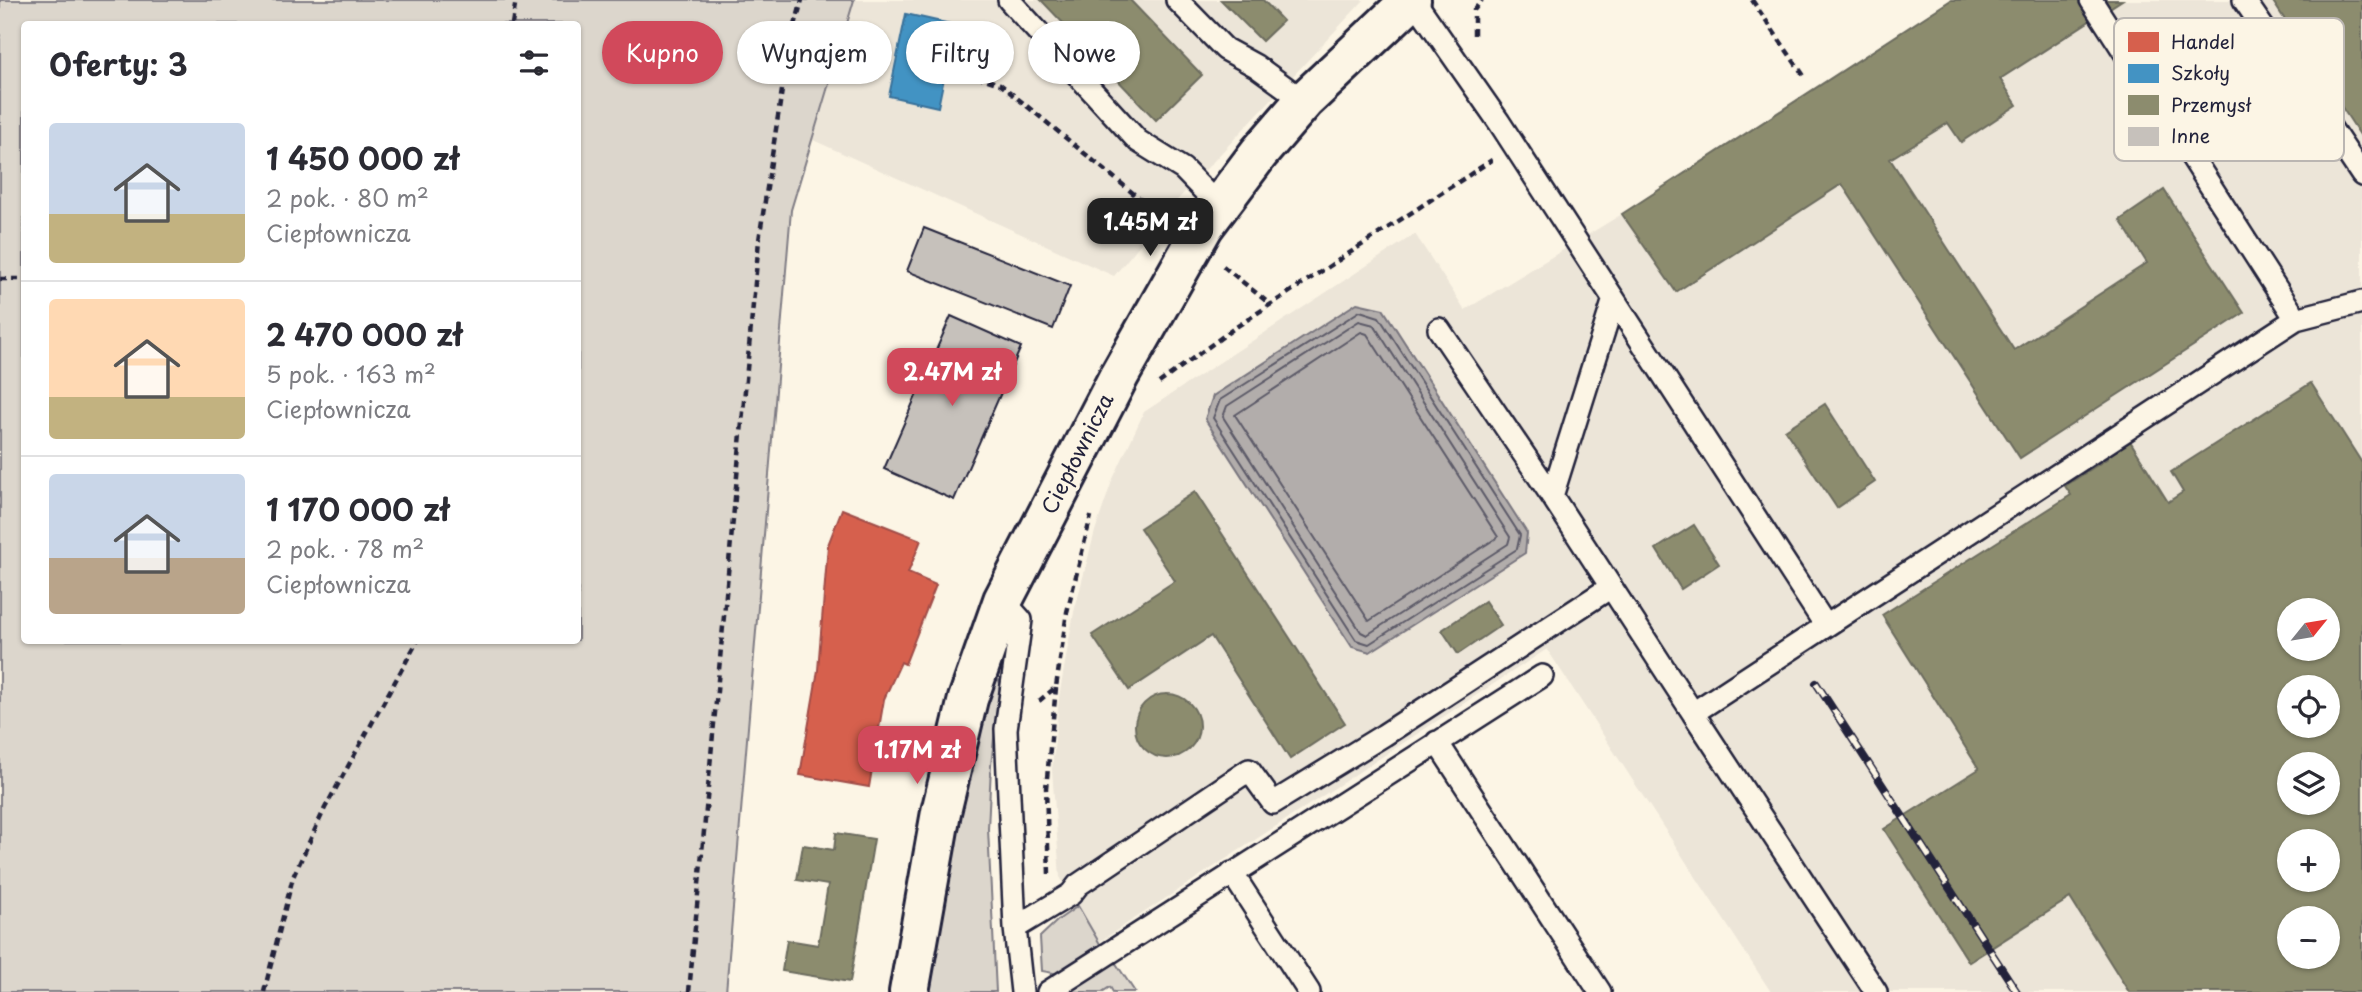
<!DOCTYPE html>
<html lang="pl">
<meta charset="utf-8">
<style>
body{margin:0;font-family:"Playpen Sans",sans-serif;background:#f7f7f7;color:#2b2b33;height:100vh;display:flex;flex-direction:column;font-size:26px;white-space:nowrap}
*{box-sizing:border-box;margin:0}
p{font-size:23px;color:#7c7c81}
.icon{flex:none;width:38px;height:38px;fill:none;stroke:currentColor;stroke-width:2;stroke-linecap:round;stroke-linejoin:round}
.map{position:relative;flex:1;overflow:hidden}
.drawer{position:absolute;left:21px;top:21px;width:560px;height:623px;display:flex;flex-direction:column;background:#fff;border-radius:7px;box-shadow:0 2px 5px #0004}
.drawer>*{flex:none}
.top-card{position:absolute;left:602px;top:21px;width:665px;height:63px;display:flex;gap:14px}
.needle{width:46px;rotate:60deg}
.controls{position:absolute;left:2277px;top:598px;display:grid;gap:14px}
.controls a{display:grid;place-items:center;width:63px;height:63px;border-radius:50%;background:#fff;box-shadow:0 2px 5px #0004;font-size:35px}
.price{position:absolute;translate:-50% -60px;padding:0 16px;border-radius:14px;background:#d1495b;color:#fff;font-size:23px;line-height:46px;filter:drop-shadow(0 2px 4px #0008)}
.price::after{content:'';position:absolute;left:50%;top:42px;width:21px;height:16px;margin-left:-10px;background:inherit;clip-path:polygon(0 0,100% 0,50% 100%)}
.price.current{background:#222;color:#fff}
ul{padding:0;list-style:none}
li{display:flex;align-items:center;gap:21px;height:175px;padding:0 28px}
li+li{border-top:2px solid #e1e1e2}
li span{display:grid;place-items:center;flex:none;width:196px;height:140px;border-radius:7px;color:#555}
li>.icon{margin-inline-start:auto}
span .icon{width:84px;height:84px;fill:#fffc;stroke-width:1}
li b{font-size:30px}
h2{display:flex;justify-content:space-between;align-items:center;height:84px;padding:0 28px;font-size:30px}
.chip{padding:0 24px;border-radius:32px;background:#fff;box-shadow:0 2px 5px #0004;font-size:24px;line-height:63px}
.chip.current{background:#d1495b;color:#fff}
.map>svg:first-child{display:block}
.built{fill:#ece5d8;fill-rule:evenodd}
.green{fill:#dcd6cc;stroke:#7f7c84;stroke-width:2;fill-rule:evenodd}
.water{fill:#b2adab;stroke:#78757e;stroke-width:2}
.shops{fill:#d6604d;stroke:#a04d48;stroke-width:2}
.schools{fill:#4393c3;stroke:#39719a;stroke-width:2}
.industry{fill:#8c8c6e;stroke:#6c6c5f;stroke-width:2;fill-rule:evenodd}
.lines{fill:none;stroke-linecap:round;stroke-linejoin:round}
.shore{stroke:#5c5a68;stroke-width:2}
.building{fill:#c6c1bb;stroke:#22223b;stroke-width:2}
.service-casing{stroke:#22223b;stroke-width:26}
.minor-casing{stroke:#22223b;stroke-width:44}
.path{stroke:#22223b;stroke-width:4.5;stroke-dasharray:7 5;stroke-linecap:butt}
.service{stroke:#fcf5e5;stroke-width:21}
.minor{stroke:#fcf5e5;stroke-width:38}
.rail-casing{stroke:#22223b;stroke-width:8}
.rail{stroke:#fcf5e5;stroke-width:5;stroke-dasharray:16;stroke-linecap:butt}
.labels{text-anchor:middle;stroke-width:7;stroke-linejoin:round;paint-order:stroke}
.street-label{font-size:21px;fill:#22223b;stroke:#fcf5e5}
.key{fill:#fcf5e5;stroke:#bbb6b2;stroke-width:2}
.key-label{font-size:19px;fill:#22223b}
</style>
<div class="map">
<svg width="2362" height="992" viewBox="0 0 2362 992">
<rect width="100%" height="100%" fill="#fcf5e5"/>
<filter id="ink" filterUnits="userSpaceOnUse"><feTurbulence type="fractalNoise" baseFrequency=".0143" numOctaves="2"/><feDisplacementMap in="SourceGraphic" scale="14" xChannelSelector="R" yChannelSelector="G"/><feConvolveMatrix kernelMatrix="1 2 1 2 8 2 1 2 1" color-interpolation-filters="sRGB"/></filter>
<g filter="url(#ink)">
<path class="built" d="M854 0H1364L1168 210 1114 276 813 140Z
M1951 0H2362V992H1771L1547 649 1099 942 1060 877 1052 770 1059 697 1074 612 1095 531 1112 481 1144 412 1415 234 1465 310 1622 214ZM2289 611H2328V649H2289ZM2289 688H2328V726H2289ZM2289 765H2328V803H2289ZM2289 842H2328V880H2289ZM2289 919H2328V957H2289Z"/>
<path class="green" d="M0 0H854L791 210 726 992H0ZM24 24H578V640H24Z
M996 680H999L1000 684 991 766 988 829 996 992H929L974 742Z
M1078 906 1100 944H1104L1059 974 1042 971 1040 937 1058 920Z
M1115 962 1135 992H1113L1110 987 1102 992H1061Z"/>
<path class="water" d="M1357 303 1383 309 1527 533 1525 553 1370 652 1352 647 1205 419 1213 396Z"/>
<path class="shops" d="M842 509 921 540 908 573 936 585 905 664 901 662 884 699 869 787 800 775 818 670 828 545Z"/>
<path class="schools" d="M906 14 955 25 938 107 889 96Z"/>
<path class="industry" d="M1041 0H1130L1202 75 1156 120Z
M1221 0H1263L1283 21 1262 41Z
M1951 0H2122L2000 79 2017 105 1961 142 1948 123 1890 159 2014 350 2147 263 2120 220 2164 190 2244 313 2020 458 1842 184 1676 292 1622 214Z
M2272 0H2362V138Z
M2311 383 2362 463V992H2129L2070 898 1969 962 1884 829 1979 769 1882 615 2071 495 2065 486 2108 458 2102 448 2125 433 2168 502 2183 492 2171 472ZM2289 611H2328V649H2289ZM2289 688H2328V726H2289ZM2289 765H2328V803H2289ZM2289 842H2328V880H2289ZM2289 919H2328V957H2289Z
M1825 404 1875 482 1837 508 1785 430Z
M1195 492 1345 723 1290 759 1211 636 1129 690 1092 635 1175 581 1140 528Z
M1694 525 1719 564 1681 589 1656 549Z
M1485 601 1501 625 1458 654 1442 630Z
M1135 726a32 32 0 1 1 64 0a32 32 0 1 1-64 0Z
M836 833 874 839 850 982 782 971 787 940 818 945 828 885 797 880 803 845 834 850Z"/>
<g class="lines">
<path class="shore" d="M1360 311 1379 317 1520 535 1517 549 1369 644 1356 640 1213 418 1220 400Z
M1359 321 1374 325 1510 537 1508 544 1367 635 1361 632 1223 417 1227 406Z
M1361 332 1367 334 1498 537 1369 621 1235 415Z"/>
</g>
<path class="building" d="M924 228 1070 286 1053 329 907 271Z
M951 316 1021 347 954 500 884 469Z"/>
<g class="lines">
<defs>
<path id="service" d="M1009 0 1138 141 1183 169 1218 205
M1177 0 1225 49 1256 66 1304 101
M1414 0 1499 122 1826 626 1693 713 1876 992
M2091 0 2296 319
M2244 0 2271 39
M2162 111 2271 39 2362 175
M1614 299 1552 496 1693 713
M1439 329 1552 496
M1003 600 1021 620 1006 729 1015 928 1022 992
M1826 626 2296 319 2362 302
M1437 742 1600 992
M1232 873 1309 992
M1015 928 1071 894 1078 885 1249 770 1273 803 1384 735 1611 587
M1048 992 1542 676"/>
<path id="minor" d="M909 992 941 812 968 699 1003 600 1119 376 1204 226 1259 153 1304 101 1411 0"/>
</defs>
<use href="#service" class="service-casing"/>
<use href="#minor" class="minor-casing"/>
<path class="path" d="M1752 0 1804 76
M512 24 516 0
M1474 35V10L1482 0
M953 69 1000 84 1167 221
M1223 266 1271 305
M0 279H24
M1159 383 1233 329 1492 160
M1039 701 1056 687 1067 612 1091 516
M1049 874 1046 788 1056 688
M264 992 293 877 325 808 418 640
M689 992 759 240 788 51 802 0"/>
<use href="#service" class="service"/>
<use href="#minor" class="minor"/>
<defs>
<path id="rail" d="M1816 683 2017 992"/>
</defs>
<use href="#rail" class="rail-casing"/>
<use href="#rail" class="rail"/>
</g>
</g>
<g class="labels">
<g class="street-label">
<text transform="translate(1078 454) rotate(-63)" y="7">Ciepłownicza</text>
</g>
</g>
<rect x="2114" y="18" width="230" height="143" rx="10" class="key"/>
<rect x="2128" y="32" width="31" height="20" fill="#d6604d"/>
<rect x="2128" y="64" width="31" height="19" fill="#4393c3"/>
<rect x="2128" y="95" width="31" height="20" fill="#8c8c6e"/>
<rect x="2128" y="127" width="31" height="19" fill="#c6c1bb"/>
<g class="key-label">
<text x="2171" y="49">Handel</text>
<text x="2171" y="80">Szkoły</text>
<text x="2171" y="112">Przemysł</text>
<text x="2171" y="143">Inne</text>
</g>
</svg>
<div class="controls">
<a><svg class="needle" viewBox="-14 -14 28 28"><path d="M0-13l5 13h-10z" fill="#e53935"/><path d="M0 13l5-13h-10z" fill="#7c7c81"/></svg></a>
<a><svg class="icon" aria-label="locate" viewBox="0 0 24 24"><circle cx="12" cy="12" r="6"/><path d="M12 2v4M12 18v4M2 12h4M18 12h4"/></svg></a>
<a><svg class="icon" aria-label="layers" viewBox="0 0 24 24"><path d="M12 4l9 5-9 5-9-5zM3 14l9 5 9-5"/></svg></a>
<a>+</a>
<a>−</a>
</div>
<b class="price current" style="left:1150px;top:258px">1.45M zł</b>
<b class="price" style="left:952px;top:408px">2.47M zł</b>
<b class="price" style="left:917px;top:786px">1.17M zł</b>
<div class="top-card">
<a class="chip current">Kupno</a>
<a class="chip">Wynajem</a>
<a class="chip">Filtry</a>
<a class="chip">Nowe</a>
</div>
<section class="drawer">
<h2>Oferty: 3<svg class="icon" aria-label="filters" viewBox="0 0 24 24"><path d="M4 7h16M4 17h16"/><circle cx="9" cy="7" r="2"/><circle cx="15" cy="17" r="2"/></svg></h2>
<ul>
<li><span style="background:linear-gradient(#c9d6e8 65%,#c2b280 0)"><svg class="icon" aria-label="home" viewBox="0 0 24 24"><path d="M3 11l9-7 9 7M6 9v11h12V9"/></svg></span><div><b>1 450 000 zł</b><p>2 pok. · 80 m²</p><p>Ciepłownicza</p></div></li>
<li><span style="background:linear-gradient(#ffd9b3 70%,#c2b280 0)"><svg class="icon" aria-label="home" viewBox="0 0 24 24"><path d="M3 11l9-7 9 7M6 9v11h12V9"/></svg></span><div><b>2 470 000 zł</b><p>5 pok. · 163 m²</p><p>Ciepłownicza</p></div></li>
<li><span style="background:linear-gradient(#c9d6e8 60%,#b9a48a 0)"><svg class="icon" aria-label="home" viewBox="0 0 24 24"><path d="M3 11l9-7 9 7M6 9v11h12V9"/></svg></span><div><b>1 170 000 zł</b><p>2 pok. · 78 m²</p><p>Ciepłownicza</p></div></li>
</ul>
</section>
</div>
